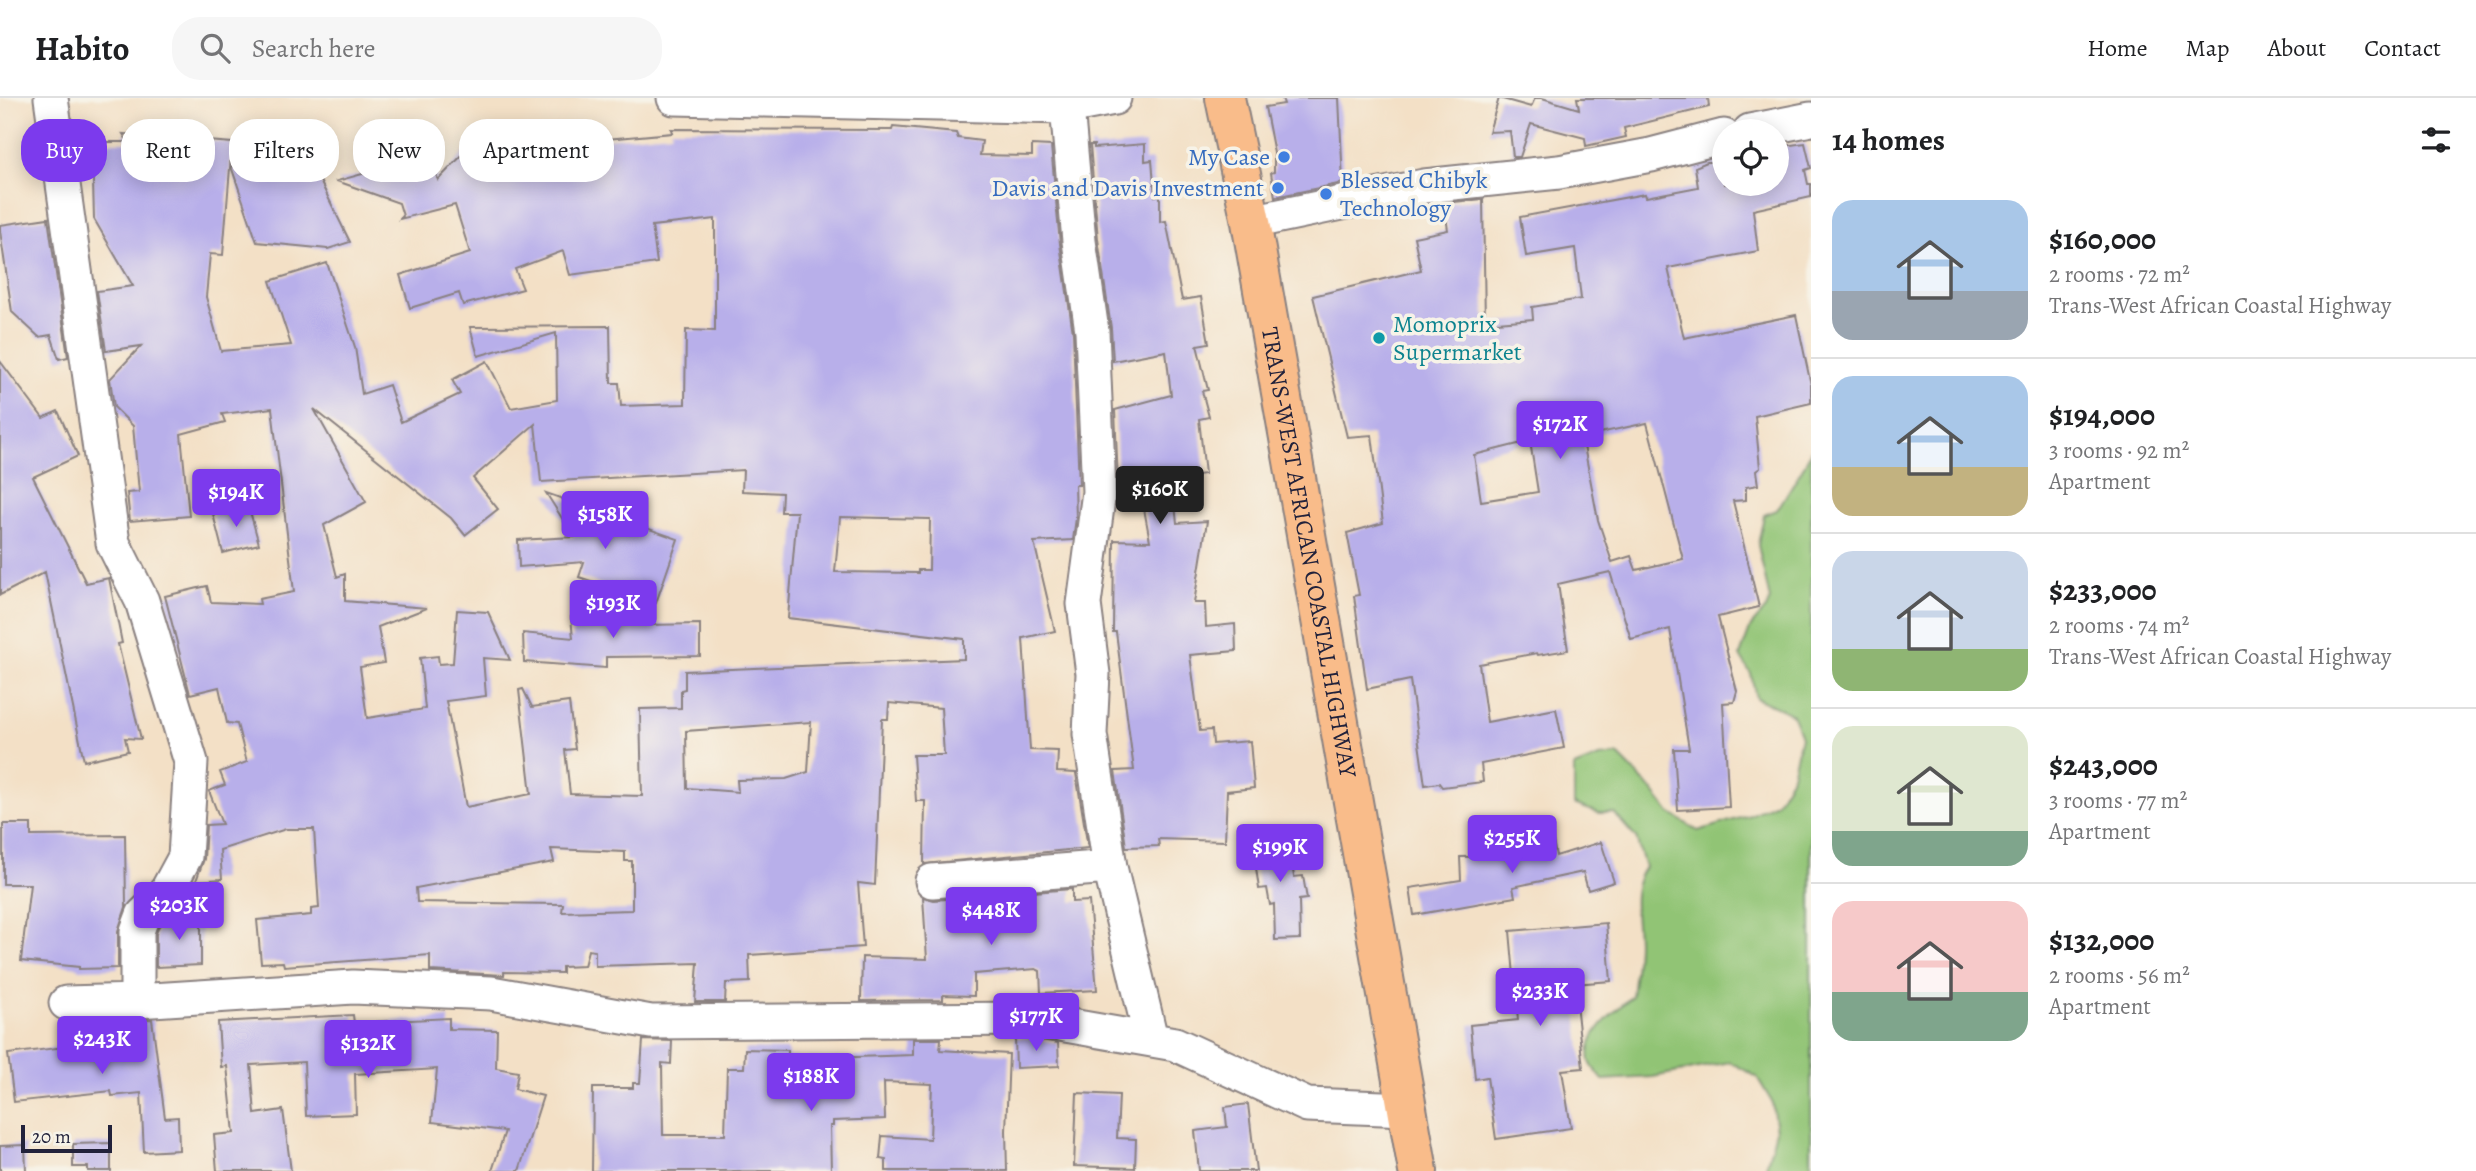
<!DOCTYPE html>
<meta charset="utf-8">
<style>
body{margin:0;font-family:Alegreya,serif;background:#f6f6f6;color:#202124;height:100vh;display:flex;flex-direction:column;font-size:26px;white-space:nowrap}
*{box-sizing:border-box;margin:0}
p{font-size:23px;color:#757577}
.icon{flex:none;width:38px;height:38px;fill:none;stroke:currentColor;stroke-width:2;stroke-linecap:round;stroke-linejoin:round}
.map{position:relative;flex:1;overflow:hidden}
.panel{display:flex;flex-direction:column;background:#fff;width:665px}
.panel>*{flex:none}
.banner{position:absolute;left:21px;top:21px;width:665px;height:63px;display:flex;gap:14px}
.tools{position:absolute;left:1712px;top:21px;display:grid;gap:14px}
.tools a{display:grid;place-items:center;width:77px;height:77px;border-radius:50%;background:#fff;box-shadow:0 4px 18px #0003;font-size:35px}
.scale{position:absolute;left:21px;bottom:18px;width:91px;box-sizing:border-box;padding-left:7px;border:4px solid #22223b;border-top:0;font-size:19px;line-height:24px;white-space:nowrap;color:#22223b;-webkit-text-stroke:5px #f7f3e8;paint-order:stroke}
.price{position:absolute;translate:-50% -60px;padding:0 16px;border-radius:7px;background:#7c3aed;color:#fff;font-size:23px;line-height:46px;filter:drop-shadow(0 2px 4px #0008)}
.price::after{content:'';position:absolute;left:50%;top:42px;width:21px;height:16px;margin-left:-10px;background:inherit;clip-path:polygon(0 0,100% 0,50% 100%)}
.price.selected{background:#222;color:#fff}
ul{padding:0;list-style:none}
li{display:flex;align-items:center;gap:21px;height:175px;padding:0 21px}
li+li{border-top:2px solid #e0e0e0}
li span{display:grid;place-items:center;flex:none;width:196px;height:140px;border-radius:21px;color:#555}
li>.icon{margin-inline-start:auto}
span .icon{width:84px;height:84px;fill:#fffc;stroke-width:1}
li b{font-size:30px}
h2{display:flex;justify-content:space-between;align-items:center;height:84px;padding:0 21px;font-size:30px}
.tag{padding:0 24px;border-radius:28px;background:#fff;box-shadow:0 4px 18px #0003;font-size:24px;line-height:63px}
.tag.selected{background:#7c3aed;color:#fff}
header{display:flex;align-items:center;gap:42px;box-sizing:border-box;height:98px;padding:0 35px;background:#fff;border-bottom:2px solid #e0e0e0}
header strong{font-size:33px}
nav{display:flex;gap:38px;margin-inline-start:auto;font-size:24px}
.search{width:490px;height:63px;background:#f6f6f6;display:flex;align-items:center;gap:18px;box-sizing:border-box;padding:0 24px;border-radius:28px;color:#757577;font-size:26px}
main{display:flex;flex:1;min-height:0}
.map>svg:first-child{display:block}
.green{fill:#91c475;stroke:#5a7358;stroke-width:2}
.building{fill:#b8afea;fill-rule:evenodd}
.lines{fill:none;stroke-linecap:round;stroke-linejoin:round}
.street-casing{stroke:#8a8180;stroke-width:37}
.highway-casing{stroke:#8a8180;stroke-width:42}
.street{stroke:#fff;stroke-width:33}
.highway{stroke:#f9bc8a;stroke-width:38}
.shop-dot{fill:#3f7fe0;stroke:#f7f3e8;stroke-width:2.5}
.culture-dot{fill:#0f9aa8;stroke:#f7f3e8;stroke-width:2.5}
.labels{text-anchor:middle;stroke-width:7;stroke-linejoin:round;paint-order:stroke}
.shop-label{font-size:24px;fill:#366cbe;stroke:#f7f3e8;text-anchor:end}
.culture-label{font-size:24px;fill:#0d838f;stroke:#f7f3e8;text-anchor:start}
.street-label{font-size:24px;fill:#22223b;stroke:#f7f3e8}
</style>
<header>
<strong>Habito</strong>
<div class="search"><svg class="icon" aria-label="search" viewBox="0 0 24 24"><circle cx="10" cy="10" r="6"/><path d="M15 15l6 6"/></svg>Search here</div>
<nav><a>Home</a><a>Map</a><a>About</a><a>Contact</a></nav>
</header>
<main>
<div class="map">
<svg width="1811" height="1073" viewBox="0 0 1811 1073">
<rect width="100%" height="100%" fill="#f7f3e8"/>
<filter id="ink" filterUnits="userSpaceOnUse"><feTurbulence type="fractalNoise" baseFrequency=".0143" numOctaves="2"/><feDisplacementMap in="SourceGraphic" scale="14" xChannelSelector="R" yChannelSelector="G"/><feConvolveMatrix kernelMatrix="1 2 1 2 8 2 1 2 1" color-interpolation-filters="sRGB"/></filter>
<filter id="wash" filterUnits="userSpaceOnUse"><feTurbulence type="fractalNoise" baseFrequency=".00686" numOctaves="4" result="noise"/><feDisplacementMap in="SourceGraphic" scale="28" xChannelSelector="R" yChannelSelector="G"/><feGaussianBlur stdDeviation="1.57" result="paint"/><feColorMatrix in="noise" values="0 0 0 0 0 0 0 0 0 0 0 0 0 0 0 0 0 1.4 0 .05"/><feComposite in="paint" operator="in"/></filter>
<g filter="url(#wash)">
<rect width="100%" height="100%" fill="#f3e0c6"/>
<path class="green" d="M1811 352V1073H1765L1776 1032 1772 1004 1757 979 1730 964 1653 979 1603 982C1599 977 1591 969 1590 963 1584 935 1614 915 1632 898 1634 881 1637 862 1637 844 1637 818 1628 793 1645 769L1636 740 1614 715H1598L1574 706V669L1599 659 1618 657 1651 691 1670 715 1698 733 1750 717 1776 705 1791 681 1801 639 1792 616 1756 600 1751 576 1740 558 1751 528 1766 511 1770 502 1758 447 1764 417 1777 412 1804 368Z"/>
<g id="blocks">
<path class="building" d="M1282 0H1339L1343 85 1275 99 1271 75 1274 74V55L1265 9 1284 6Z
M1499 0 1531 9 1535 0H1542L1579 11 1577 0H1708L1709 9 1624 30 1626 39 1586 48 1585 40 1531 26 1520 59H1513L1510 33 1489 34Z
M893 29 956 35 958 40 982 43 980 57 1032 58V47L1051 48 1060 146 1073 235 1079 387H1075L1076 420 1073 442 1034 444 1055 533 1023 540 1030 652 1058 653 1057 674 1076 675 1088 750 924 766 925 703H916L913 657H944L941 610 889 605 888 621H882L875 787 858 785 863 849 749 857 750 884 726 885 725 904H695L698 865 595 868V853L588 852 584 868 562 869V875L504 874V877L430 873V857L284 868 283 864 261 865 257 822 311 817V811L319 810 314 731H286L220 752 222 781 196 783 204 761 206 727 222 726 209 693 225 687 220 674 247 664 237 626 227 625 219 589 190 596 165 498 207 488 211 504 260 506 259 501 294 494 272 310 222 316 225 324 181 336 189 418 130 423 127 395 139 394 133 328 114 309 110 281 141 248 106 253 97 193 133 188 94 121 92 44H128L123 36 232 45 223 157 210 156 206 199 221 253 291 247 270 183 327 165 355 249 362 296 389 287 401 324 460 296 452 282 487 263 511 310 557 302 556 235 478 258 470 229 610 228 611 285H619L621 308 685 306 686 232 715 233V121L652 128 657 165 570 177 563 153 515 171 523 191 463 207 459 195 410 210 400 177 470 155 455 107 400 121 403 118 399 105 337 83 409 63 412 69 432 62 438 82 469 50 472 57 517 34 523 56 573 44 672 35 671 31 892 32ZM314 311 451 420 465 437 498 411 473 380 535 326 541 384 743 372 742 393 782 395 781 414H797L788 520 964 541V561L685 573V591L681 592V610L640 611 642 698 570 696 565 652 575 651 569 604 532 609 523 591 519 592 531 696 466 709 446 603 486 598 483 560 510 562 488 514 457 512 453 565 439 566 438 558 420 560 425 611 367 620 360 569 384 565 378 529 427 510 345 503V476L337 479 324 427 366 404ZM840 419 930 421 929 472H918V475L835 474ZM811 624 808 674 786 681 737 682 738 694 687 690 686 633ZM551 751 625 754V763H632V812L562 814 563 806 417 804 416 790 554 764Z
M299 40 350 144 328 151 257 144 231 68 292 72Z
M1805 45 1811 70 1805 72 1808 86H1811V99L1753 112 1758 153 1668 170 1684 240 1796 217 1811 287V305L1755 318 1760 370 1756 373 1758 387 1746 389V402L1733 403 1759 509 1718 519 1737 593 1734 604 1723 605 1729 709 1678 712 1674 651H1689L1670 531 1631 541 1610 474 1558 486 1568 552 1538 557 1537 555 1479 566 1487 624 1556 611 1564 650 1481 666 1483 684 1442 689 1439 685 1425 687 1410 582 1367 591 1354 498 1359 497 1347 435 1383 425 1372 337 1347 339 1313 198 1421 172 1414 139 1448 132 1444 105 1483 101 1485 225 1533 221 1532 209 1581 201 1575 150 1526 158 1520 119 1645 96 1646 99 1698 89 1695 69 1707 64H1724V86H1776V49ZM1647 325 1683 461 1636 472 1631 458 1612 464 1598 422 1584 348 1593 347 1590 337ZM1530 343 1538 394 1481 403 1474 357Z
M1145 46V63L1152 62 1155 98 1160 97V124L1166 123 1182 202 1201 199 1209 245 1197 247 1208 292 1202 293 1209 319 1199 321 1205 376 1172 380 1177 425 1207 423 1194 505H1205L1206 529 1235 526 1236 553 1190 557 1200 633 1212 632 1213 646 1250 643 1254 690 1227 693 1225 743 1158 741 1159 748 1126 749 1115 673 1134 672 1116 534H1113L1114 442 1150 443 1139 384 1118 385 1115 312 1171 297 1166 253 1113 263 1111 230 1098 141 1090 47H1094V50Z
M48 120 68 259 59 261 51 237 39 239 12 214 0 133V127Z
M0 263 43 320 58 313 78 358 33 379 86 485 109 480 122 545 118 546 141 641 125 640 128 653 84 663 45 474 0 497Z
M546 395 678 441 656 505 579 479 584 464 519 469 518 442 574 439Z
M248 406 259 446 223 455 213 416Z
M654 509 648 527 700 526V558L606 559V570L524 564 523 535 573 540 571 519Z
M3 726H31V738L125 737 126 809 118 833V870L79 871V869L21 863 30 786H3Z
M1288 737 1294 779 1303 778 1307 801 1299 802 1300 841 1275 842 1274 806 1270 807 1267 790 1259 791 1252 742Z
M1552 737 1556 758 1601 744 1614 784 1588 792 1583 774 1513 789 1515 799 1414 817 1410 790 1461 782 1460 759 1512 758 1509 746Z
M1072 791V804L1089 803 1097 892 1041 895 1040 873 1036 871 974 876V898L943 897V902L861 903 862 859 927 861 923 799 934 802Z
M201 817V867L156 869V836L159 828 170 818Z
M1606 825 1611 883 1574 886 1583 970 1562 972 1571 1030 1496 1041 1487 979 1475 981 1470 927 1518 922 1510 833Z
M353 917 354 925 449 920V931L497 932 496 970 518 974 515 991 543 998 519 1073H492L505 1033 432 1024 437 971 355 976 356 1016 306 1018 304 964 251 967 255 1016 283 1012 291 1073H217L214 1037 234 1035 227 968 221 969 218 924Z
M152 921 165 1020 178 1019 179 1052 144 1054 141 995 112 998 111 993 14 1004 8 956 105 944 102 923Z
M1015 940H1029L1058 945 1059 968 1016 970Z
M913 941H941L940 952 1009 956 1006 1033 1007 1073H886V1062L880 1061 882 1038 930 1041 932 986 884 984 885 1021 833 1023V1028H830L831 1073H592L593 990H633V985H640L643 942 672 943 671 966 662 965 663 1037H725L727 970H744L745 951 788 952V959L827 960 913 957Z
M1077 995 1119 997 1117 1040 1136 1041 1135 1070 1074 1068Z
M1248 1006 1256 1073H1199L1195 1033 1227 1029 1225 1009Z
M111 1045V1073H88V1069H73V1046Z
M25 1047 26 1073H0V1048Z"/>
</g>
</g>
<g filter="url(#ink)">
<use href="#blocks" fill-opacity="0" stroke="#8a8180" stroke-width="2"/>
<g class="lines">
<defs>
<path id="street" d="M51 0 113 445 142 503 191 664 185 759 165 796 143 817 137 833V903
M674 0 1067 9 1114 0
M1067 9 1079 143 1092 233 1099 394 1084 506 1093 576 1090 636 1110 769 1151 941
M1750 33 1811 21
M1251 124 1424 88 1559 74 1651 57 1724 38
M932 783 1110 769
M66 905 137 903 353 889 491 895 651 924 1031 921 1175 946 1307 1007 1408 1011"/>
<g id="highway">
<path id="s1" d="M1225 0 1251 124 1418 1073"/>
</g>
</defs>
<use href="#street" class="street-casing"/>
<use href="#highway" class="highway-casing"/>
<use href="#street" class="street"/>
<use href="#highway" class="highway"/>
</g>
</g>
<g class="shop-dot">
<circle cx="1284" cy="59" r="7"/>
<circle cx="1278" cy="90" r="7"/>
<circle cx="1326" cy="96" r="7"/>
</g>
<circle class="culture-dot" cx="1379" cy="240" r="7"/>
<g class="labels">
<g class="shop-label">
<text x="1270" y="67">My Case</text>
<text x="1340" y="90" text-anchor="start">Blessed Chibyk<tspan x="1340" dy="28">Technology</tspan></text>
<text x="1264" y="98">Davis and Davis Investment</text>
</g>
<g class="culture-label">
<text x="1393" y="234">Momoprix<tspan x="1393" dy="28">Supermarket</tspan></text>
</g>
<g class="street-label">
<text dy="8" stroke="none"><textPath href="#s1" startOffset="462">TRANS-WEST AFRICAN COASTAL HIGHWAY</textPath></text>
</g>
</g>
</svg>
<div class="tools">
<a><svg class="icon" aria-label="locate" viewBox="0 0 24 24"><circle cx="12" cy="12" r="6"/><path d="M12 2v4M12 18v4M2 12h4M18 12h4"/></svg></a>
</div>
<div class="scale">20 m</div>
<b class="price" style="left:1560px;top:363px">$172K</b>
<b class="price selected" style="left:1160px;top:428px">$160K</b>
<b class="price" style="left:236px;top:431px">$194K</b>
<b class="price" style="left:605px;top:453px">$158K</b>
<b class="price" style="left:613px;top:542px">$193K</b>
<b class="price" style="left:1512px;top:777px">$255K</b>
<b class="price" style="left:1280px;top:786px">$199K</b>
<b class="price" style="left:179px;top:844px">$203K</b>
<b class="price" style="left:991px;top:849px">$448K</b>
<b class="price" style="left:1540px;top:930px">$233K</b>
<b class="price" style="left:1036px;top:955px">$177K</b>
<b class="price" style="left:102px;top:978px">$243K</b>
<b class="price" style="left:368px;top:982px">$132K</b>
<b class="price" style="left:811px;top:1015px">$188K</b>
<div class="banner">
<a class="tag selected">Buy</a>
<a class="tag">Rent</a>
<a class="tag">Filters</a>
<a class="tag">New</a>
<a class="tag">Apartment</a>
</div>
</div>
<section class="panel">
<h2>14 homes<svg class="icon" aria-label="filters" viewBox="0 0 24 24"><path d="M4 7h16M4 17h16"/><circle cx="9" cy="7" r="2"/><circle cx="15" cy="17" r="2"/></svg></h2>
<ul>
<li><span style="background:linear-gradient(#a9c7e8 65%,#9aa5b1 0)"><svg class="icon" aria-label="home" viewBox="0 0 24 24"><path d="M3 11l9-7 9 7M6 9v11h12V9"/></svg></span><div><b>$160,000</b><p>2 rooms · 72 m²</p><p>Trans-West African Coastal Highway</p></div></li>
<li><span style="background:linear-gradient(#a9c7e8 65%,#c2b280 0)"><svg class="icon" aria-label="home" viewBox="0 0 24 24"><path d="M3 11l9-7 9 7M6 9v11h12V9"/></svg></span><div><b>$194,000</b><p>3 rooms · 92 m²</p><p>Apartment</p></div></li>
<li><span style="background:linear-gradient(#c9d6e8 70%,#8fb573 0)"><svg class="icon" aria-label="home" viewBox="0 0 24 24"><path d="M3 11l9-7 9 7M6 9v11h12V9"/></svg></span><div><b>$233,000</b><p>2 rooms · 74 m²</p><p>Trans-West African Coastal Highway</p></div></li>
<li><span style="background:linear-gradient(#dfe7d0 75%,#7fa58c 0)"><svg class="icon" aria-label="home" viewBox="0 0 24 24"><path d="M3 11l9-7 9 7M6 9v11h12V9"/></svg></span><div><b>$243,000</b><p>3 rooms · 77 m²</p><p>Apartment</p></div></li>
<li><span style="background:linear-gradient(#f6c9c9 65%,#7fa58c 0)"><svg class="icon" aria-label="home" viewBox="0 0 24 24"><path d="M3 11l9-7 9 7M6 9v11h12V9"/></svg></span><div><b>$132,000</b><p>2 rooms · 56 m²</p><p>Apartment</p></div></li>
</ul>
</section>
</main>
